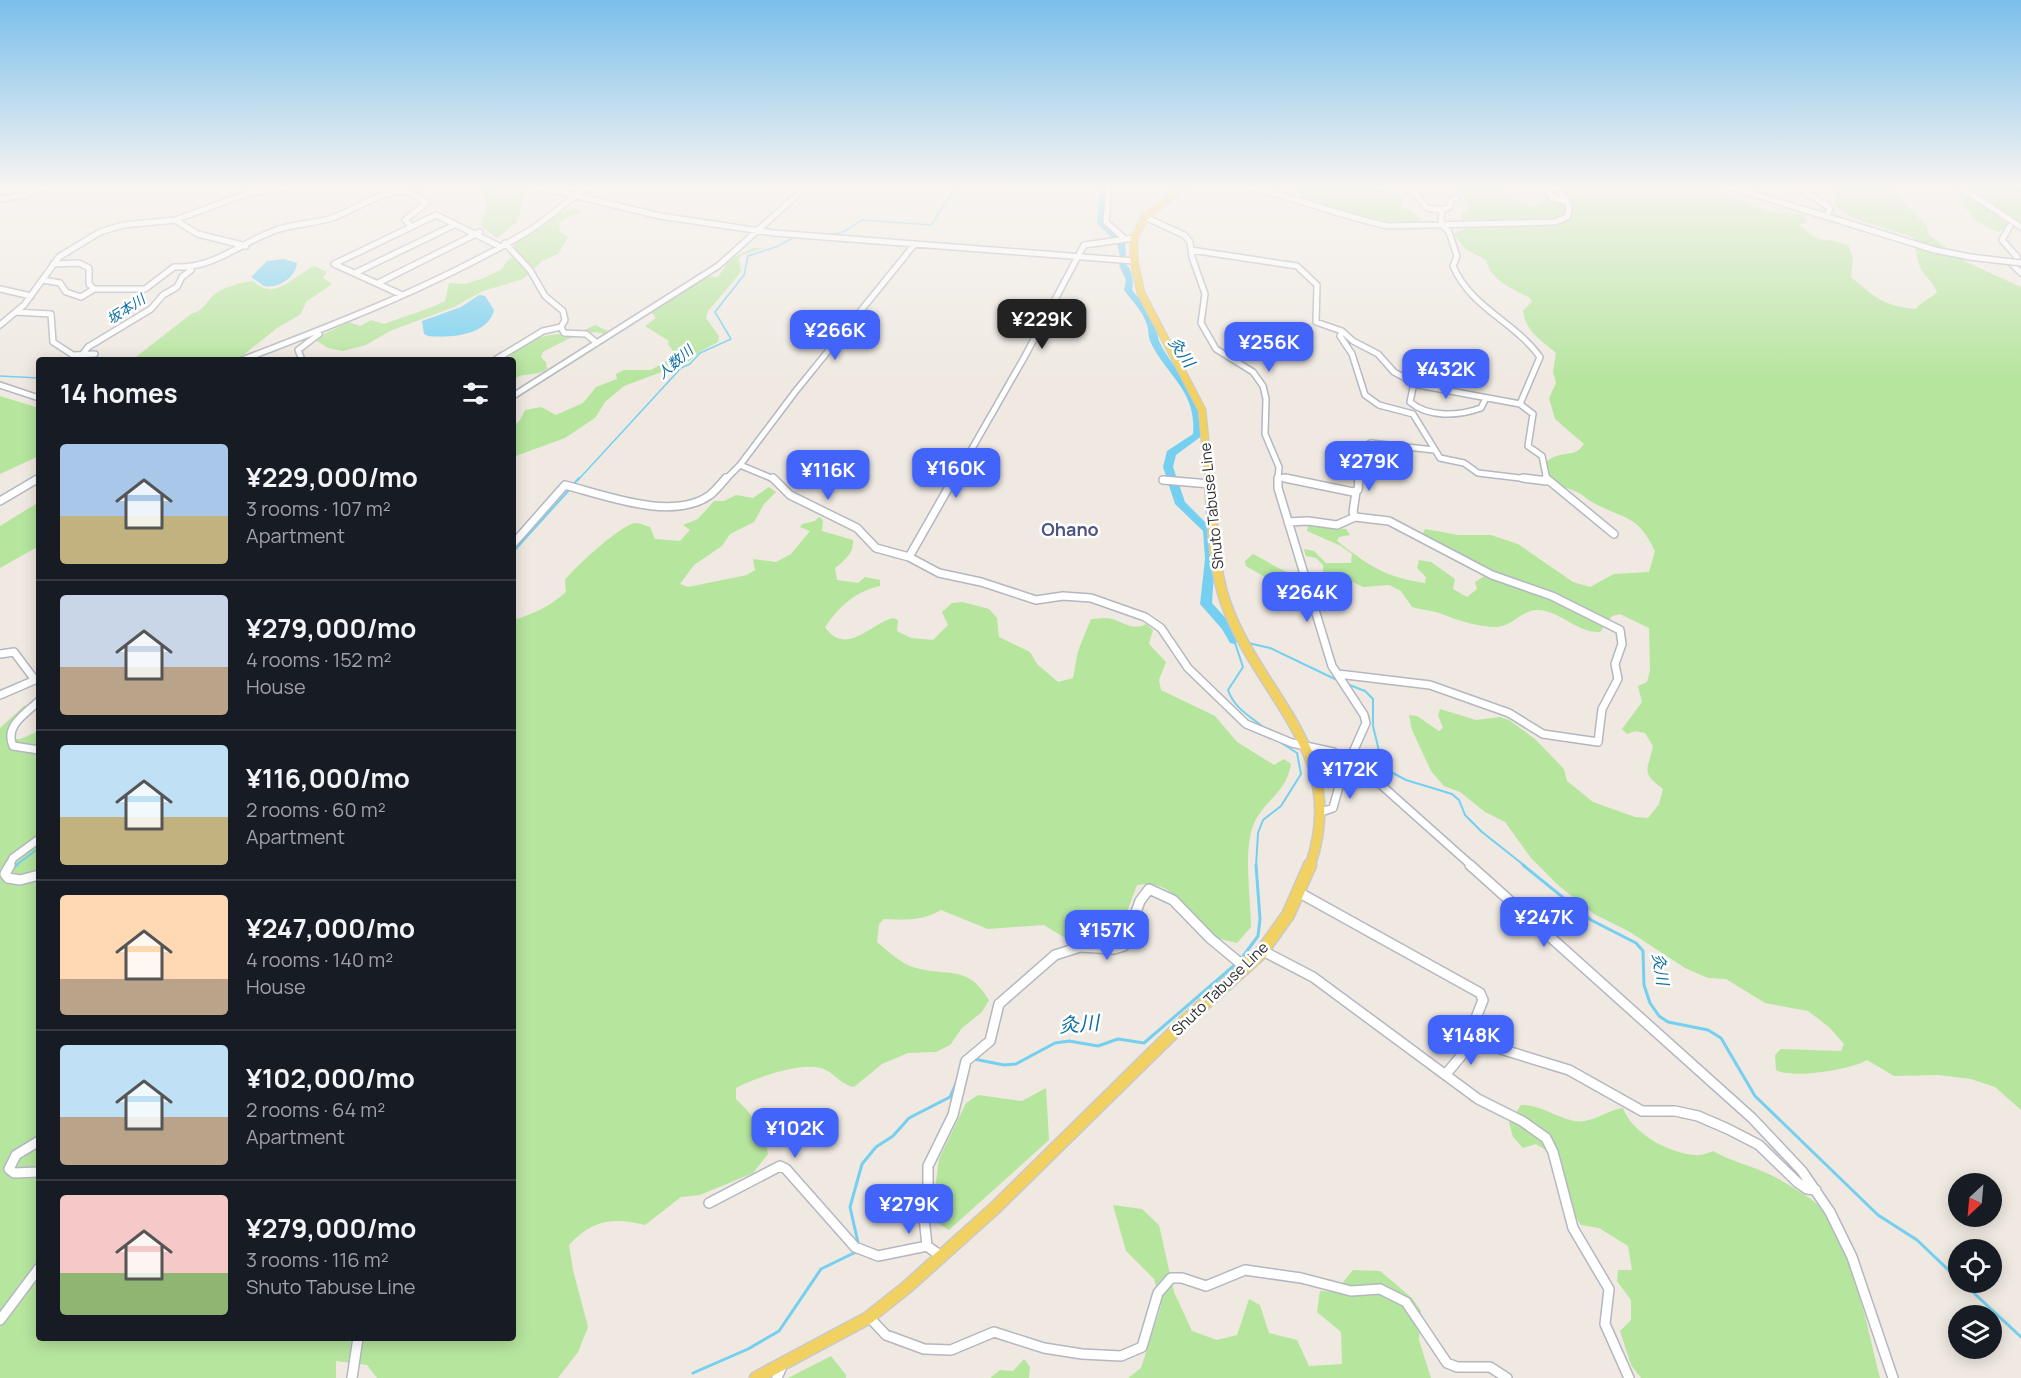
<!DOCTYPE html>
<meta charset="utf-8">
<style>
body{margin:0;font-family:Manrope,"Noto Sans JP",sans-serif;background:#20242c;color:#f1f3f6;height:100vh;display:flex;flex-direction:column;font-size:22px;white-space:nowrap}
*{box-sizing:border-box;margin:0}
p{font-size:20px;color:#9ea1a6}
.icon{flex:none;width:33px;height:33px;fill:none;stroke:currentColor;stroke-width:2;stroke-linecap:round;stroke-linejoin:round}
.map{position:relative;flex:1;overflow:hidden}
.panel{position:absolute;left:36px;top:357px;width:480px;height:984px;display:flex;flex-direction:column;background:#171b24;border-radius:6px;box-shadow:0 3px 15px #0003}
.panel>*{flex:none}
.needle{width:39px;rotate:206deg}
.controls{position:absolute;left:1948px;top:1173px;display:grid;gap:12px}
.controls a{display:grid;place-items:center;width:54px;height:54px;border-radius:50%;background:#171b24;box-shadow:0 3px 15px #0003;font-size:30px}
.price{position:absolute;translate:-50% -51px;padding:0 14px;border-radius:12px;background:#4264fb;color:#fff;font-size:20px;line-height:39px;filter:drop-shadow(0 2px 3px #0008)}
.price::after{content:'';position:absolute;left:50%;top:36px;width:18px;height:14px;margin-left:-9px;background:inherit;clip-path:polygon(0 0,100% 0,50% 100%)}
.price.current{background:#222;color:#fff}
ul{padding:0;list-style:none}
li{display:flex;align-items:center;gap:18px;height:150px;padding:0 24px}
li+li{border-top:2px solid #363941}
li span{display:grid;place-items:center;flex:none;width:168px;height:120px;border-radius:6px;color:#555}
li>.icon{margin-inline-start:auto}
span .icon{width:72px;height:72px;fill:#fffc;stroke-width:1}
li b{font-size:26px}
h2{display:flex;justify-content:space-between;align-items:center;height:72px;padding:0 24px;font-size:26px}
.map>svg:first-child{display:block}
.green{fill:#b6e59e}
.water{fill:#75cff0}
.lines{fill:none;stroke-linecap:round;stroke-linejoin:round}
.stream-far2{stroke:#75cff0;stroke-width:1.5}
.stream-far1{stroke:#75cff0;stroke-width:2}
.stream{stroke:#75cff0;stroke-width:3}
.river{fill:#75cff0;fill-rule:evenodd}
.minor-far2-casing{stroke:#b4b7c1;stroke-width:8}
.minor-far1-casing{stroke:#b4b7c1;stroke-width:10}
.minor-casing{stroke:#b4b7c1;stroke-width:12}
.major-far2-casing{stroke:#c9c9c9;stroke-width:9}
.major-far1-casing{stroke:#c9c9c9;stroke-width:12}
.major-casing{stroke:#c9c9c9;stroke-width:15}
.minor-far2{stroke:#fff;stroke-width:5}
.minor-far1{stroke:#fff;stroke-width:7}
.minor{stroke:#fff;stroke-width:9}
.major-far2{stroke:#f2d163;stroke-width:7}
.major-far1{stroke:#f2d163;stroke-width:9}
.major{stroke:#f2d163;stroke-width:12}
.minor-bridge-casing{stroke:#b4b7c1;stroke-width:8;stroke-linecap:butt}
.minor-bridge{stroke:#fff;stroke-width:5}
.labels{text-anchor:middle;stroke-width:5;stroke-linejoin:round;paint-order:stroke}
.far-water-label{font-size:14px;font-style:italic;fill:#0d6fa3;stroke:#fff}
.street-label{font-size:15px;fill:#2e2e2e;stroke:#fff}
.water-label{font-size:16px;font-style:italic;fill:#0d6fa3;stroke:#fff}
.quarter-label{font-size:18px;font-weight:bold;fill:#4d5680;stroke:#fff}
.near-water-label{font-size:20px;font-style:italic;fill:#0d6fa3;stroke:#fff}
</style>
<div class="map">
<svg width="2021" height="1378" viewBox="0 0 2021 1378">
<rect width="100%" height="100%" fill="#efe9e1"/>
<path class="green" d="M486 187 529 188 516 223 497 238 481 226 486 210 483 193Z
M1294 187C1323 187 1380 180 1403 199L1401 207 1412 212 1422 221 1420 224C1393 223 1306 212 1294 187Z
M1455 187H1498L1503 195 1534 207 1551 194 1548 187H1706L1768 212 1804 214 1807 222 1800 225C1821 247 1827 236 1848 245L1853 257 1851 277C1873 296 1885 307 1916 309 1921 301 1930 299 1937 292 1933 281 1924 276 1920 267 1917 259 1915 246 1913 237L1852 218 1834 205 1836 199 1834 187H1888L1926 225 1929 235 1938 242 1966 262 2021 287V1110L1995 1087 1971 1079 1938 1075 1894 1076 1867 1060C1850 1070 1792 1079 1776 1070L1775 1055 1781 1049 1841 1051 1844 1044 1829 1027 1808 1011 1765 1003 1726 979 1708 978 1685 968 1630 932 1594 914 1558 885 1531 858 1505 822 1485 812 1460 792 1444 786 1431 771 1412 730 1409 715 1417 716 1439 731 1443 728 1438 715 1440 709 1476 720 1500 717 1509 720 1536 740 1564 769 1567 781 1593 802 1635 817 1648 818 1659 804 1663 789C1640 772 1648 770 1653 746L1645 733 1635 731 1627 734 1622 729 1642 702 1638 686 1647 682 1650 670 1649 628 1620 614 1612 616 1600 632C1577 633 1562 612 1539 610 1522 609 1514 626 1497 627 1477 627 1457 620 1439 613 1430 610 1421 610 1412 607L1401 591 1389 585 1363 587 1345 578 1285 581 1265 577 1246 566 1245 561 1253 554C1283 569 1288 580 1323 572V565L1316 558 1306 556 1304 549 1314 551 1326 563H1351L1352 554 1341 546 1307 531 1308 526 1346 529 1350 535 1339 537 1337 541C1368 565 1384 577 1425 583L1426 577 1417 568 1419 560 1431 562 1455 579 1453 589 1467 597 1477 589 1475 582 1486 575 1487 570 1430 538 1423 533 1425 529 1458 535H1491L1518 544 1573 582 1590 587 1614 574 1649 572 1655 551C1637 513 1624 520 1592 502 1586 499 1583 494 1577 492 1557 484 1553 484 1543 464 1547 461 1552 457 1557 456 1569 452 1576 456 1584 444L1555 419 1549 398 1556 383 1553 372 1556 353C1541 339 1526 333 1523 310L1532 302 1530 298C1513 289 1491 281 1486 260L1464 248 1454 234 1465 228 1462 214 1470 207 1463 191Z
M1954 187H2021V224L2009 217 2002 218 2007 225 2005 229 1998 232C1985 226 1968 219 1964 204 1961 196 1960 193 1954 187Z
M573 208 581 211 559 222 560 231 568 237 558 254 542 261 523 279 483 291 454 307 390 331 366 345 343 351 328 348 314 339 349 322 360 326 371 320 384 324C405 316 425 311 445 301L449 283 465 284 484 278 502 269 507 261 517 254 514 243 542 227 560 213Z
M753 248H764L742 255 739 258 741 272 708 311 706 318 719 336 718 342 701 351 688 362 624 386 605 402 595 418 565 438 513 457V427L520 420 525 410 541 407 556 415 583 403 596 387 617 379 616 374 624 370H651L671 358 674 352 668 344 669 341 645 326 656 318 650 310 705 276 718 277 730 259Z
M314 266 327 272 323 278 332 284 306 302 301 314 277 328 237 360H132L191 314C204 311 206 301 216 293 227 286 240 283 253 281 276 302 293 276 314 266Z
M595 325 608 331 604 334C586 327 559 344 543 352L541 357 546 362 547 369C536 377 524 372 513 379V360H504C515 354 524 344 536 339 558 330 570 339 595 325Z
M0 396 39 408V456L0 474Z
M769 487 776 492 764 504 754 522 730 534 722 546 694 565 680 584 688 587 747 575 755 570 753 559 776 562 791 554 810 531 800 527 802 524 815 521 819 517 823 520 822 531 853 540C854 553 845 560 835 568L837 580 858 583 865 577 880 580V586C854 592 840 606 825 627 846 657 870 624 893 618L898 620 897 631 911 638 933 640 948 625 942 612 952 603 962 602 989 609 997 618 999 637 1030 652 1037 664 1058 682 1073 678 1078 651 1091 619C1098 619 1106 617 1112 619 1125 623 1133 631 1146 624L1153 630 1149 644 1166 662 1159 680 1161 690 1215 716 1237 742 1274 765 1284 759 1291 764C1286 793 1267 798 1255 821 1242 849 1251 896 1251 927L1237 943C1229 941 1217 939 1210 934 1183 915 1178 878 1137 885L1128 909 1127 931 1119 939 1075 944 1044 925 988 929 941 910C922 921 906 920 884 919L879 924 877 942C889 952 901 964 916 968 950 977 967 964 989 1000L982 1012 962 1028 950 1045 936 1052 908 1053 882 1064 854 1087C842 1085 837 1076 826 1070 807 1059 755 1078 736 1088V1099C753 1115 763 1130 768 1154L753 1173 700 1195 681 1197 645 1225C613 1217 592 1220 569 1245L573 1270 588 1327 578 1352 558 1378H377L367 1365 336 1361V1378H0V728L25 705 26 710 9 729 6 739H20L39 731V1338H513V620C534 614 550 606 566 592L565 580C574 568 624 522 636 523 640 523 646 526 650 527L655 539 680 541 690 530 683 525 698 519 714 501H724L736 495 753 498Z
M39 502V546L0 568V526Z
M1046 1088 1049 1140 949 1230 931 1219 939 1159 966 1103 978 1095 1022 1101Z
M1521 1105C1541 1105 1555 1117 1574 1121 1592 1124 1607 1110 1623 1108 1632 1133 1668 1153 1695 1155 1700 1156 1708 1153 1713 1151 1732 1162 1753 1166 1773 1176 1784 1182 1797 1190 1808 1197 1849 1223 1868 1332 1880 1378H1641L1631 1365 1620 1331 1631 1320V1300L1617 1281 1618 1270H1632L1628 1246 1599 1228 1581 1225 1575 1216 1560 1159 1536 1144 1523 1148 1513 1137 1509 1123Z
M1113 1205 1142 1209 1159 1225 1174 1292 1192 1331 1217 1340 1237 1335 1249 1299 1260 1305 1269 1333 1297 1340 1309 1366 1342 1364 1341 1332 1317 1312 1320 1291 1335 1292 1353 1270 1380 1271 1412 1298 1421 1311 1419 1340 1431 1378H1107H1128L1141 1368 1161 1306 1154 1279 1126 1251Z
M831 1356 846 1375V1378H788Z
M1024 1359 1030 1367 1029 1378H990L1000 1370 1013 1371Z"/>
<path class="water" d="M284 259 297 263C296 278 277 289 264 286L251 277 267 261Z
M479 295 485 296 494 310C488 336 449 338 428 336L424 334 422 321 461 307Z"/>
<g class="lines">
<path class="stream-far2" d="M410 192 419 187
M802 234H819
M831 235 845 231 862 220 931 225 956 187
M226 257 246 248
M0 376 39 378
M578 480 681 368 690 364 700 353 731 339 715 312 744 275 748 256 776 247 796 236"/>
<path class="stream-far1" d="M573 485 579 478
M513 552 570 489
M1234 640 1243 667 1228 690C1235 710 1252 717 1267 730
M1248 643 1270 648 1339 681
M1347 684 1365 691 1373 699V726L1381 759 1391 772 1406 780 1452 794 1459 800 1465 815 1482 832 1525 866
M15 866 39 848
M1256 866 1258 833 1263 820 1281 806 1301 774 1297 753 1280 742"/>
<path class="stream" d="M1523 865 1591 920 1636 943 1643 951 1644 985 1650 1003 1659 1016 1668 1022 1708 1030 1721 1038 1755 1096 1878 1215 1917 1240 1959 1280
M14 867 17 865
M1241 959 1258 936 1260 919 1256 865
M974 1059 1004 1065 1016 1064 1055 1043 1069 1041 1098 1046 1118 1039 1144 1043 1237 963
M859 1247 850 1207 862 1164 876 1147 893 1136 909 1118 950 1097 957 1081
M1962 1282 2021 1337
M693 1373 748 1349 779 1331 821 1269 856 1252"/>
<path class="river" d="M1100 187H1108L1105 222 1125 242 1126 256H1120L1117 243 1097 223Z
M1123 262C1132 267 1134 280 1132 290 1141 301 1152 312 1156 325 1158 331 1157 338 1160 343 1177 377 1206 393 1203 435L1176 455 1173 467 1185 502 1213 530 1215 559 1212 603 1230 623 1240 640 1234 644 1230 643 1222 629 1200 604 1205 559 1203 531 1175 504 1163 467 1167 451 1193 434C1197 391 1167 376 1151 343 1148 338 1149 331 1147 325 1143 311 1132 301 1124 290L1126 280 1119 265Z"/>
<defs>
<path id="minor-far2" d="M540 187 660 216 774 233 1134 261
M808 187 816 192
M1109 187 1106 222 1125 239
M1248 187C1296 197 1340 216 1388 226L1555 222 1567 217C1573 204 1564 197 1556 187
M1544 187 1553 198 1568 202
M1731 187 1935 250 1970 257
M1809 187 1804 191 1830 208 1827 216
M1960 187 2021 227
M0 199 24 195 43 187
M1442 210 1449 207 1452 199 1457 198
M1145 217 1184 235 1190 242 1192 257 1205 294 1201 323 1216 349 1253 372 1263 386 1266 399 1265 434 1279 467 1278 480
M175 220 198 234 246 246
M2010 226 2002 240 2017 257 2012 264 2021 273
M505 243 530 270 545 296 563 311 565 320 561 327
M1191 250 1297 266 1317 285 1316 322 1342 331 1353 341 1378 354 1394 372 1418 385 1520 404 1540 357C1514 321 1471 308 1453 266L1457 256 1449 232 1441 223 1442 210 1427 208 1415 193 1403 187
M53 264 79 263 89 268V284L94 289H145L174 267C212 269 238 245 271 232 290 224 310 224 329 219 351 213 389 184 411 193 416 195 421 200 426 203L405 220 411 226
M355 273 452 226
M43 280 60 283 66 292 81 297 94 289
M378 283 480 232
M0 289 31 296
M400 294 334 264 436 215 499 246
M16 312 51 314 53 342 73 355 95 354
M0 325 24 305 59 257 100 232 123 225 175 220 246 194 287 187
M561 327 564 333 586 334 597 343
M1342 331 1340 336 1352 354 1365 395 1379 405 1413 414 1440 458 1464 463 1478 473 1536 480
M82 355 88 347 151 309 163 295 177 287 182 277 191 270
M242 360C339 323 437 285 527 232 549 219 567 199 590 187
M302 360 298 350 319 334
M495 360 543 331 561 327
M1414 383 1410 402C1429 418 1458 416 1481 408L1486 398
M0 385 39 398
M513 396 718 266 806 187
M1520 404 1533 414 1528 446 1542 456 1547 480
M740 465 776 480
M1279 477 1293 480
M36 480 39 478
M725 480 740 465 795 392 914 245
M954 480 1025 356 1084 245 1134 238
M1358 480 1360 448 1371 443 1434 450"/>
<path id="minor-far1" d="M773 478 790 495 857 528 876 548 909 557 939 573 981 582 1036 600 1063 596 1091 598 1145 617 1161 628 1188 668 1246 724 1292 743 1333 752 1361 767 1472 866
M1278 478V488L1332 666 1364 715 1366 723 1341 779 1333 808 1321 812
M1285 478 1353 492 1358 490 1359 478
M1523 478 1547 481
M1546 478 1614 534
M1163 480 1210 484
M0 501 39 478
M1355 517 1353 512 1356 492
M1288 522 1308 521 1337 525 1355 517 1389 521 1492 575 1552 596 1620 630 1622 644 1615 664 1618 679 1602 709 1598 742 1543 734 1509 713 1430 685 1338 674
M513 544 565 485C604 495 673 522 710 495 716 490 721 484 726 478
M909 557 954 478
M0 654 14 652 35 680 0 695
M39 701C25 714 4 726 13 746L39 750
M9 866 13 858 39 839"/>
<path id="minor" d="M10 865 5 874 8 878 20 880 39 875
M1470 865 1752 1118 1802 1171 1830 1212 1852 1257 1893 1378
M1298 892 1480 993 1483 1000 1461 1056 1446 1074
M1263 951 1313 977 1478 1099 1522 1121 1546 1138 1553 1152 1573 1228 1609 1289 1605 1324 1629 1378
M1468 1039 1569 1070 1642 1111H1675L1698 1116 1728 1129 1759 1145 1797 1182 1807 1189 1816 1190
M39 1141 16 1155 9 1169 14 1173 39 1172
M709 1203 780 1166 786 1169 855 1247 878 1256 927 1246 941 1256
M927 1246 924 1217 928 1204V1166L953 1115 966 1061 990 1041 999 1004 1055 955 1080 947 1114 949 1124 946 1140 901 1149 889 1173 900 1211 939 1246 968
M869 1317 886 1335 924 1349 951 1350 994 1332 1044 1348 1082 1354 1121 1356 1142 1347 1158 1293 1171 1278H1182L1206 1286 1245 1270 1301 1278 1351 1291 1380 1289 1406 1302 1447 1363 1457 1367H1490L1507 1378
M0 1320 39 1268
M352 1378 358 1338
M777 1378 783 1364"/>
<path id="major-far2" d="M1184 187 1145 217 1134 238V261L1141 293 1202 410 1209 480"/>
<path id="major-far1" d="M1209 478C1213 518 1212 563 1225 601 1258 697 1350 751 1310 866"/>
<path id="major" d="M756 1378 868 1318 907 1287 996 1207 1184 1022 1260 954 1288 915 1310 865"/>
</defs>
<use href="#minor-far2" class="minor-far2-casing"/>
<use href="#minor-far1" class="minor-far1-casing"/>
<use href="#minor" class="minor-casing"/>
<use href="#major-far2" class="major-far2-casing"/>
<use href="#major-far1" class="major-far1-casing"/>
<use href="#major" class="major-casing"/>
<use href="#minor-far2" class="minor-far2"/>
<use href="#minor-far1" class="minor-far1"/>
<use href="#minor" class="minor"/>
<use href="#major-far2" class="major-far2"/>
<use href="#major-far1" class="major-far1"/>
<use href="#major" class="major"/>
<defs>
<path id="minor-bridge" d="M1970 257 2021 263"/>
</defs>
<use href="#minor-bridge" class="minor-bridge-casing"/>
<use href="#minor-bridge" class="minor-bridge"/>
</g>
<linearGradient id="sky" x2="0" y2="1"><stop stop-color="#7abfeb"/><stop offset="0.49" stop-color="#f8f5f2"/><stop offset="1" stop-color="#f8f5f2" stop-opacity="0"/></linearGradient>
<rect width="2021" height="380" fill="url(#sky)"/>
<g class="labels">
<g class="far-water-label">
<text transform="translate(126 309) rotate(-33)" y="5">坂本川</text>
<text transform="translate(675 362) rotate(-41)" y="5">人数川</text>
</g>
<g class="street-label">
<text transform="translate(1212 506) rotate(-96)" y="5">Shuto Tabuse Line</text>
<text transform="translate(1220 989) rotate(-44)" y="5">Shuto Tabuse Line</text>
</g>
<g class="water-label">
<text transform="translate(1182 352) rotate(55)" y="6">灸川</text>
<text transform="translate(1661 969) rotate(81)" y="6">灸川</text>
</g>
<g class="quarter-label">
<text x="1070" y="536">Ohano</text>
</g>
<g class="near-water-label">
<text transform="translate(1079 1024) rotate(-4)" y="7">灸川</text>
</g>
</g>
</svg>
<div class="controls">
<a><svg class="needle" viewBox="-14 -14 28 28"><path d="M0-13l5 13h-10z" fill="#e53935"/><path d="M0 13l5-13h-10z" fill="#9ea1a6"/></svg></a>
<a><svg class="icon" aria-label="locate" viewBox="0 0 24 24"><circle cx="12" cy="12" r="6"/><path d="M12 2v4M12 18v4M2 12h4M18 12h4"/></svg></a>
<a><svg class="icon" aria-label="layers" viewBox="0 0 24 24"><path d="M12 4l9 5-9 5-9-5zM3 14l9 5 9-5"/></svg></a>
</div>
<b class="price current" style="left:1042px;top:350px">¥229K</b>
<b class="price" style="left:835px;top:361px">¥266K</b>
<b class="price" style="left:1269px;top:373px">¥256K</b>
<b class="price" style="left:1446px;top:400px">¥432K</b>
<b class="price" style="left:1369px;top:492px">¥279K</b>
<b class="price" style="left:956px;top:499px">¥160K</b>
<b class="price" style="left:828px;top:501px">¥116K</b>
<b class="price" style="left:1307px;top:623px">¥264K</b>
<b class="price" style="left:1350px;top:800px">¥172K</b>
<b class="price" style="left:1544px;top:948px">¥247K</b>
<b class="price" style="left:1107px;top:961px">¥157K</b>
<b class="price" style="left:1471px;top:1066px">¥148K</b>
<b class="price" style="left:795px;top:1159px">¥102K</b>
<b class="price" style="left:909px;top:1235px">¥279K</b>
<section class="panel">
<h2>14 homes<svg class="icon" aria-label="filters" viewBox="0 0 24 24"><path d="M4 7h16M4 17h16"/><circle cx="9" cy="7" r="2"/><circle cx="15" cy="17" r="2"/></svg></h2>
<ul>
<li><span style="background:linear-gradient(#a9c7e8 60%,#c2b280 0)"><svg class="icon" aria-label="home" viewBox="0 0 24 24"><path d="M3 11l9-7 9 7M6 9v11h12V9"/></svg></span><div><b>¥229,000/mo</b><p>3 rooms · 107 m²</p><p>Apartment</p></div></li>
<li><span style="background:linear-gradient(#c9d6e8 60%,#b9a48a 0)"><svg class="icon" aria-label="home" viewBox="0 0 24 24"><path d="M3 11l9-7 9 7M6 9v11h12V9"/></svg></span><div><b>¥279,000/mo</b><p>4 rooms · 152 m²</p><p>House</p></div></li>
<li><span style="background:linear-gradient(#bfe0f5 60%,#c2b280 0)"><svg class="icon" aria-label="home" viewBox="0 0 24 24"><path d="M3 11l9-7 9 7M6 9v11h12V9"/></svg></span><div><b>¥116,000/mo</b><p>2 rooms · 60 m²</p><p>Apartment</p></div></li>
<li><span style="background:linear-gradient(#ffd9b3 70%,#b9a48a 0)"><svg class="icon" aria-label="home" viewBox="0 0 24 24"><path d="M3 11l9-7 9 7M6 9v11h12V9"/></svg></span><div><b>¥247,000/mo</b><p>4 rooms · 140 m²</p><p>House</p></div></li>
<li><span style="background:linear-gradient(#bfe0f5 60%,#b9a48a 0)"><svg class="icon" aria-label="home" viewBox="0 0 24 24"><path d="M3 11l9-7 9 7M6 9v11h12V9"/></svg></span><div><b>¥102,000/mo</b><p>2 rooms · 64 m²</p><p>Apartment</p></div></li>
<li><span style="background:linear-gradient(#f6c9c9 65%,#8fb573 0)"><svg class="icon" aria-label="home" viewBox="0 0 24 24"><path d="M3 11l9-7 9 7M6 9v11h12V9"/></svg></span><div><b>¥279,000/mo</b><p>3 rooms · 116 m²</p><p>Shuto Tabuse Line</p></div></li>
</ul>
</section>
</div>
